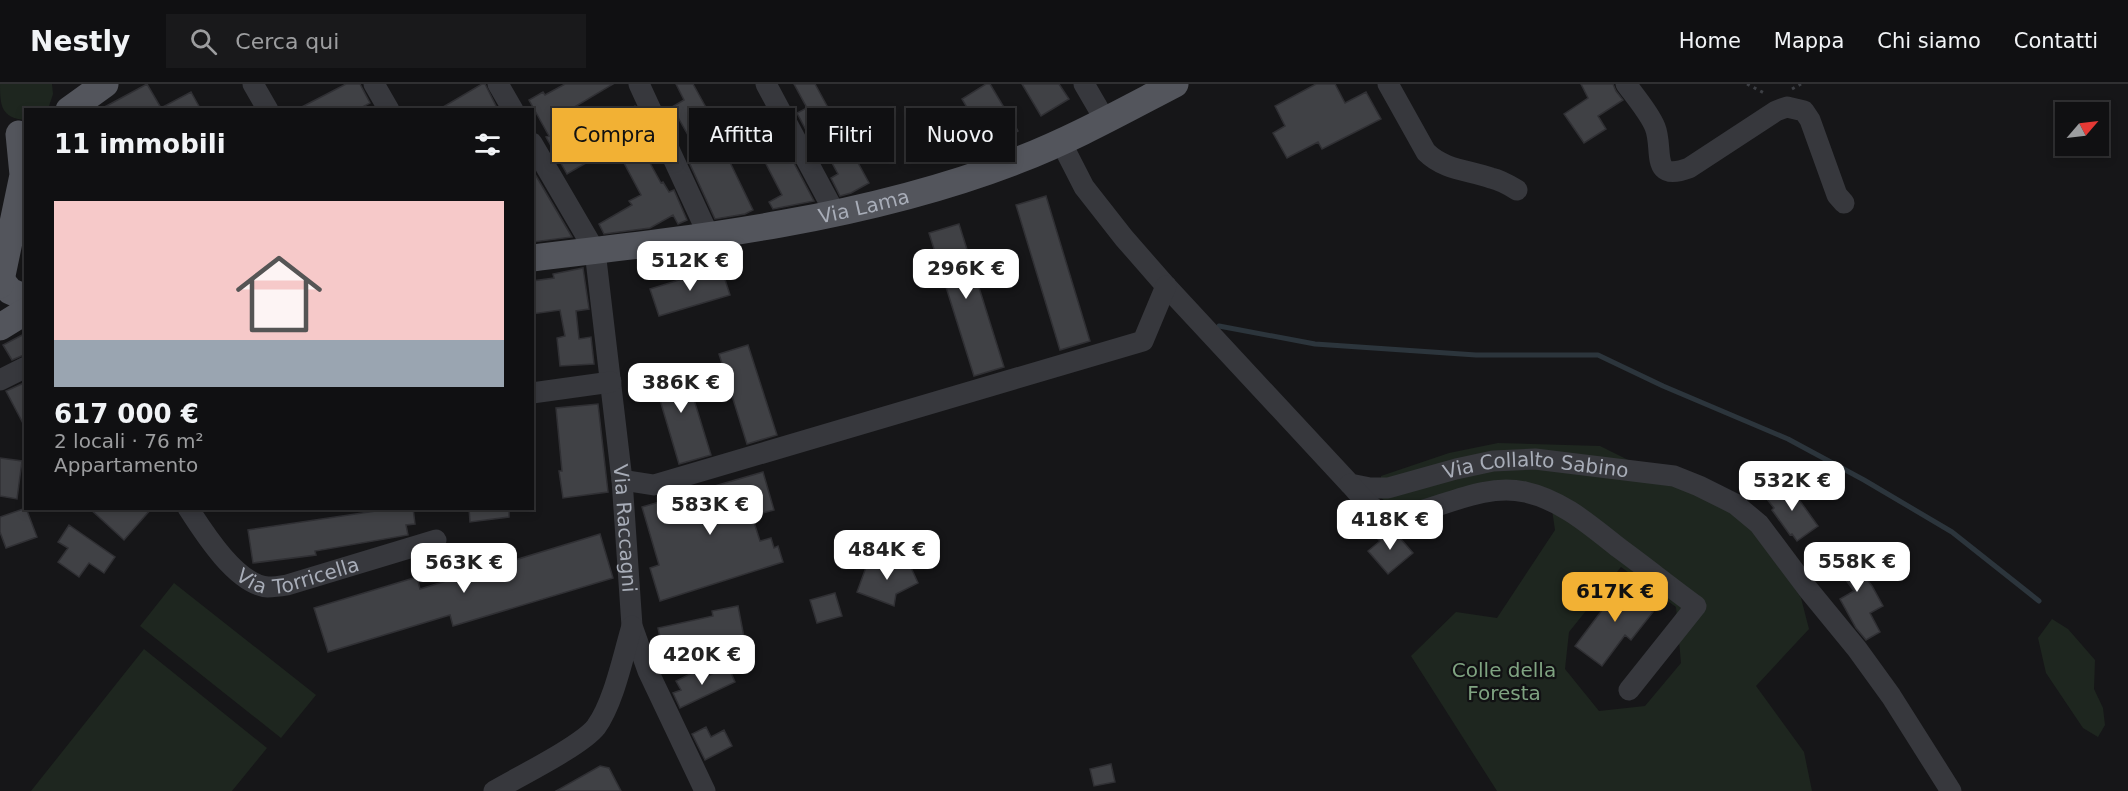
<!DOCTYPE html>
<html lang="it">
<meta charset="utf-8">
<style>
body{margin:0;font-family:"DejaVu Sans",sans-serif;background:#19191b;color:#f1f3f6;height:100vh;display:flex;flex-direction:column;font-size:22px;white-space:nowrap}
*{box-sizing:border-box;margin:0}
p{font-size:20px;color:#9c9d9f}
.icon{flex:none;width:33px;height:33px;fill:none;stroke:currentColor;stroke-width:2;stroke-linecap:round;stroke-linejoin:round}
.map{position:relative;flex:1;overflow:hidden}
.details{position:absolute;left:24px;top:24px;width:510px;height:402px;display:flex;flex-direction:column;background:#101012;border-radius:0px;box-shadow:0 3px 9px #0003,0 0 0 2px #303032}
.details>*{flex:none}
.banner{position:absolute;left:552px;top:24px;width:570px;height:54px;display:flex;gap:12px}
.needle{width:39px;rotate:62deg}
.tools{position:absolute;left:2055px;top:18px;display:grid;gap:12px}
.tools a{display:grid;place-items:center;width:54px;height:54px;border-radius:0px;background:#101012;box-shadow:0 3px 9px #0003,0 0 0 2px #303032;font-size:30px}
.price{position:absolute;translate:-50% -51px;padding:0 14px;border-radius:12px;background:#fff;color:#222;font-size:20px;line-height:39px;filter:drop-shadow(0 2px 3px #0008)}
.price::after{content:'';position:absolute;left:50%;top:36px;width:18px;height:14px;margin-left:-9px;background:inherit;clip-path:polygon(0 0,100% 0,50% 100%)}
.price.selected{background:#f2b134;color:#111}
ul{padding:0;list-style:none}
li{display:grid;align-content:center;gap:12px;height:318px;padding:0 30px}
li+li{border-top:2px solid #303032}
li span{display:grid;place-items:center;height:186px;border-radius:0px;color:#555}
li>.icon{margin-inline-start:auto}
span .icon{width:108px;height:108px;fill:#fffc;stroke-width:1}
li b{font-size:26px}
h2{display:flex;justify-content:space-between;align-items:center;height:72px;padding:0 30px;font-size:26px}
.tag{padding:0 21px;border-radius:0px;background:#101012;box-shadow:0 3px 9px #0003,0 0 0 2px #303032;font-size:21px;line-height:54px}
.tag.selected{background:#f2b134;color:#111}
header{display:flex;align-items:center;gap:36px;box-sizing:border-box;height:84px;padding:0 30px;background:#101012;border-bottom:2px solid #303032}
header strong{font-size:28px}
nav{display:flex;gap:33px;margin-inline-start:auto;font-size:21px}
.search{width:420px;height:54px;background:#19191b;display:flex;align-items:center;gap:15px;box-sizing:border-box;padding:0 21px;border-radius:0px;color:#9c9d9f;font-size:22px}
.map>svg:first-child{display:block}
.green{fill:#1e261f;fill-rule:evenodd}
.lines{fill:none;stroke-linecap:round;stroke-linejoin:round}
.stream{stroke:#2c353c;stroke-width:5}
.building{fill:#404145;stroke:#303034;stroke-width:1.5}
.path{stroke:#3d3f44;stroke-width:3;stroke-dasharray:3 4.5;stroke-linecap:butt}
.minor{stroke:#37383d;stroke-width:21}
.major{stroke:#53555c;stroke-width:27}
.labels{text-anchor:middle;stroke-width:4.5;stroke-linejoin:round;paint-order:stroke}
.street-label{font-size:20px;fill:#a8adb8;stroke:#111113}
.park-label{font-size:20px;fill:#7fa381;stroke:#111113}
</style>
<header>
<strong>Nestly</strong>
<div class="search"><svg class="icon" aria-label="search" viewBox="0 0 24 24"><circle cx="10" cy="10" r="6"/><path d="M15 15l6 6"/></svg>Cerca qui</div>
<nav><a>Home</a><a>Mappa</a><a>Chi siamo</a><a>Contatti</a></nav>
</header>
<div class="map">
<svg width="2128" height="707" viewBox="0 0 2128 707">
<rect width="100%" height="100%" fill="#161618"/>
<path class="green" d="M0 0H52L53 10 48 25 26 26 25 36C1 34 0 21 0 0Z
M1498 359 1600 362 1749 436 1801 514 1809 545 1756 602 1804 668 1812 707H1497L1411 572 1456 528 1497 534 1555 446 1550 412 1525 402 1490 397 1444 413 1393 424 1379 412 1381 392 1449 369ZM1621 483 1676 523 1681 579 1645 622 1599 627 1565 585 1569 548Z
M174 499 316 611 281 654 140 542Z
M2052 535 2068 545 2095 576 2094 605 2103 624 2105 641 2098 653 2083 644 2046 589 2038 554Z
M144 565 267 664 232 707H31Z"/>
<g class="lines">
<path class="stream" d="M1219 242 1315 260 1476 271H1598L1663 302 1788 355 1864 396 1952 448 2039 517"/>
</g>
<path class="building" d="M147 0 161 24 191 8 201 26H99Z
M346 0H360L370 19 357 26H296Z
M482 0H485L498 26H438Z
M565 0H613L571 25 598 72 567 90 546 53 549 52 529 16 543 8 545 11Z
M676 0H693L714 38 711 39 753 126 745 130 715 135 689 78 700 72 672 23 684 16Z
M794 0H815L869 99 851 109 840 112 831 94 838 90 813 44 807 48 797 29 807 24Z
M986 0H990L1018 47 990 63 962 15Z
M1022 0H1059L1069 15 1041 32Z
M1316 0H1335L1345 19 1366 8 1381 35 1322 65 1318 58 1287 74 1273 49 1285 42 1275 22Z
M1581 0H1613L1616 7 1623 16 1598 32 1606 45 1584 59 1564 30 1588 14Z
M635 22 650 55 640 61 661 99 663 98 669 108 674 106 687 136 678 140 673 131 650 144 604 150 599 140 632 121 629 117 641 111 623 77 628 74 608 37Z
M786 64 814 117 773 125 769 118 782 111 764 76Z
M532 85 572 153 533 158Z
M1046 112 1090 257 1060 266 1016 121Z
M959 140 1004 283 974 292 929 149Z
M721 183 730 211 659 232 650 205Z
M583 184 589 225 576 227 579 255 591 253 594 280 560 282 557 254 565 252 560 226 532 230V197L554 194 553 190Z
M26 249V270L12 276 3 261Z
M748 261 777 351 747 360 719 270Z
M683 280 711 371 679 380 652 289Z
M26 298V345L6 307Z
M598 320 608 408 563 414 559 387H562L556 324Z
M0 374 22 377 17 415 0 412Z
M763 388 774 426 752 432 760 457 771 454 774 464 778 462 783 478 660 517 650 484 659 481 642 423Z
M1787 399 1818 442 1797 457 1792 450 1790 451 1772 426 1774 424 1766 414Z
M26 424 37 453 6 464 0 448V433Z
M89 424H152L124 456Z
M396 424H413L415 440 406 441 408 451 315 467 316 471 253 479 248 446Z
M469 424H509V433L470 438Z
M69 441 115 473 104 489 89 479 79 493 58 478 68 464 58 458Z
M1386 445 1393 446 1413 469 1388 490 1368 467 1380 457 1376 453Z
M600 450 613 494 453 542 450 531 328 568 314 524 417 493 420 505Z
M1839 459 1872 502 1883 522 1870 529 1880 548 1866 556 1856 544 1840 515 1854 507 1826 469Z
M908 477 918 499 896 510 894 522 857 508 868 478 883 483Z
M1624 497 1651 517 1646 523 1653 528 1631 556 1625 551 1602 582 1575 562Z
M835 509 842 532 817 539 810 516Z
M738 522 744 553 664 571 658 544 713 532 712 527Z
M728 582 735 598 680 624 673 609 681 606 676 597 698 586 702 595Z
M706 643 711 653 724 646 732 662 705 676 692 650Z
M1111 680 1115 698 1094 702 1090 685Z
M600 682 609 684 621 707H556Z"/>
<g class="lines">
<path class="path" d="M1747 0 1766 10
M1792 5 1801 0"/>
<g class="minor">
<path d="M253 0 268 26"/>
<path d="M374 0 389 26"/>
<path d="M498 0 513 26"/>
<path d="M639 0 708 150"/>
<path d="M766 0 836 131"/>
<path d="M1084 0 1105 36"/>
<path d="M1388 0 1426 68C1444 86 1468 86 1491 94 1500 96 1509 101 1517 106"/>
<path d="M1626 0C1635 12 1650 30 1655 43 1664 65 1649 99 1689 84L1776 27 1787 23 1804 27 1810 36 1837 111 1844 119"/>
<path id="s1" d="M1061 58 1084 103 1124 154 1166 202 1350 400 1370 404H1388L1456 385 1493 377 1535 375 1674 392 1699 402 1735 420 1759 440 1807 504 1857 565 1891 612 1951 707"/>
<path id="s2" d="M532 59 595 167 622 396 632 542 648 587 705 707"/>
<path d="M0 296 26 283"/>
<path d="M532 309 611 298"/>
<path d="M622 396 654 401 1143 257 1166 202"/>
<path d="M1350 400C1360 411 1373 428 1388 432 1397 435 1406 431 1414 429 1451 419 1487 400 1525 408 1562 416 1591 442 1619 464 1645 483 1670 503 1696 522L1629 606"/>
<path id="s3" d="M188 424C204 449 237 501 268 503 274 503 281 502 287 501L436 456"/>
<path d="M494 707C518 693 581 662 596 643 614 618 623 572 632 542"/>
</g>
<g class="major">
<path d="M69 26 105 0"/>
<path id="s4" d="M532 174C694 155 863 136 1016 77 1071 56 1123 27 1175 0"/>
<path d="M1 196 10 207 26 214"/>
<path d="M0 201 23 91 19 50"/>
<path d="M0 243 26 227"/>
</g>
</g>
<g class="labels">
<g class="street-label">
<text dy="7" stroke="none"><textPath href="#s4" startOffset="336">Via Lama</textPath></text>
<text dy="7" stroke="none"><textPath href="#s1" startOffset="639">Via Collalto Sabino</textPath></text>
<text dy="7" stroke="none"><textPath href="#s2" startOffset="404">Via Raccagni</textPath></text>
<text dy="7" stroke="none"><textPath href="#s3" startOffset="146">Via Torricella</textPath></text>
</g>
<g class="park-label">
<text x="1504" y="593">Colle della<tspan x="1504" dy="23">Foresta</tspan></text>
</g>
</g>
</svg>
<div class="tools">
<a><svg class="needle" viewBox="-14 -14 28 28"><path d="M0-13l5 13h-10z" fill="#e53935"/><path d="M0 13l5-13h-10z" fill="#9c9d9f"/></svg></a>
</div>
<b class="price" style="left:690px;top:208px">512K €</b>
<b class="price" style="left:966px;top:216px">296K €</b>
<b class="price" style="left:681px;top:330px">386K €</b>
<b class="price" style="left:1792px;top:428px">532K €</b>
<b class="price" style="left:710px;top:452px">583K €</b>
<b class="price" style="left:1390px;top:467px">418K €</b>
<b class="price" style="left:887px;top:497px">484K €</b>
<b class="price" style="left:1857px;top:509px">558K €</b>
<b class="price" style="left:464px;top:510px">563K €</b>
<b class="price selected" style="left:1615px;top:539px">617K €</b>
<b class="price" style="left:702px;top:602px">420K €</b>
<div class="banner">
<a class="tag selected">Compra</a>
<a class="tag">Affitta</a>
<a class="tag">Filtri</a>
<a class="tag">Nuovo</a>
</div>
<section class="details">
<h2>11 immobili<svg class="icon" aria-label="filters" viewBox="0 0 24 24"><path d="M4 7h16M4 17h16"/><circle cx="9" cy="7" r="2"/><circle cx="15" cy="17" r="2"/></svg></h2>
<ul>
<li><span style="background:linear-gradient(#f6c9c9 75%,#9aa5b1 0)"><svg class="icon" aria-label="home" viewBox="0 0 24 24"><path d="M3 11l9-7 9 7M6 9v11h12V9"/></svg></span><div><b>617 000 €</b><p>2 locali · 76 m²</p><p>Appartamento</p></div></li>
</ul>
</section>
</div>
